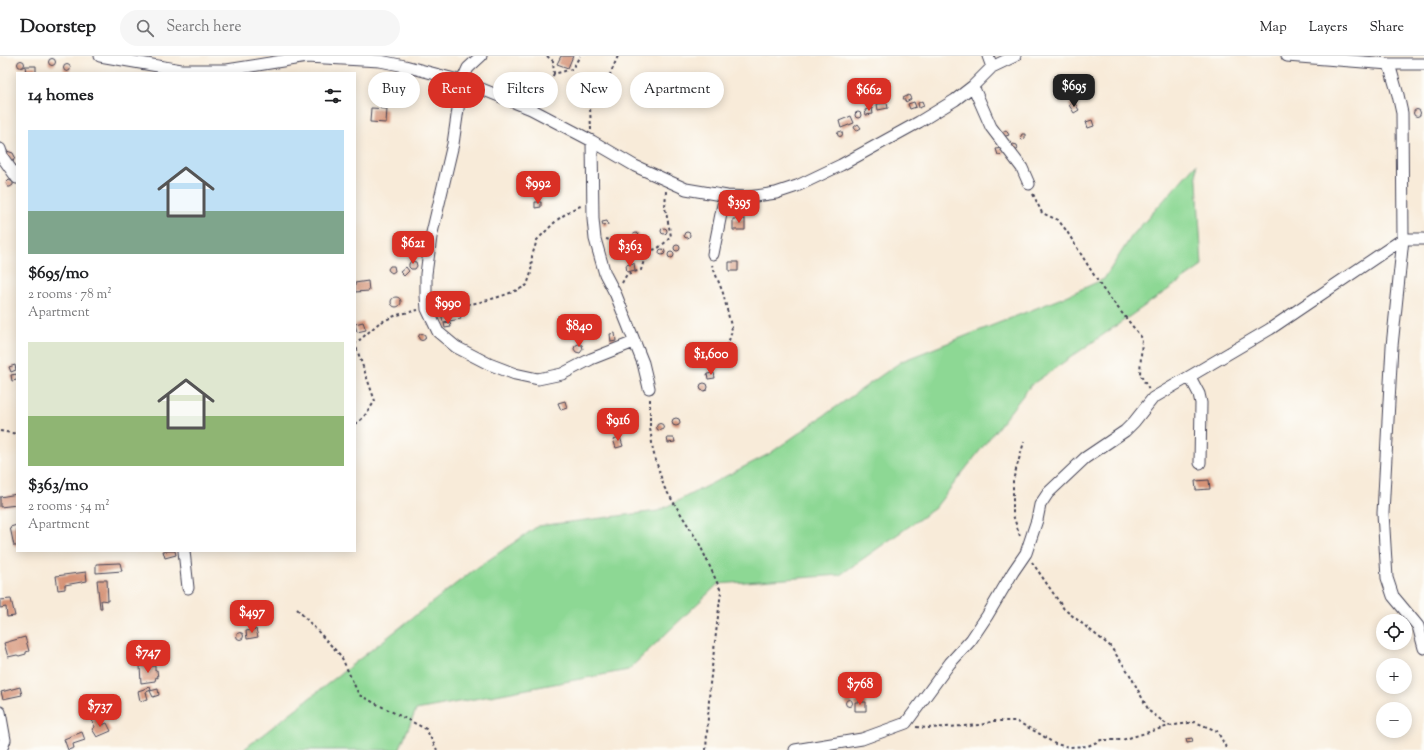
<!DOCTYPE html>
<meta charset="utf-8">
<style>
body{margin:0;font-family:"Sorts Mill Goudy",serif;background:#f6f6f6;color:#202124;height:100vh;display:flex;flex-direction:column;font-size:15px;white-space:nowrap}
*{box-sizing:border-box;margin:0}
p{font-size:13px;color:#757577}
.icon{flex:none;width:22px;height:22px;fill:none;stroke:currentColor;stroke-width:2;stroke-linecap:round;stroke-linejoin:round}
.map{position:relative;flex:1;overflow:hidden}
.details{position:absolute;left:16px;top:16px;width:340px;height:480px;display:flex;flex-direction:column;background:#fff;border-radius:0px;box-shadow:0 2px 10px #0003}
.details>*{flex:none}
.hud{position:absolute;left:368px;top:16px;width:380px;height:36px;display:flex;gap:8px}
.fabs{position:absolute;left:1376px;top:558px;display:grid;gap:8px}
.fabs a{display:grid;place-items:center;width:36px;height:36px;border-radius:50%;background:#fff;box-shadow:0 2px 10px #0003;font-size:20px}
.price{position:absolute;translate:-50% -34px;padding:0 9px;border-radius:8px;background:#d93025;color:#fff;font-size:13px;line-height:26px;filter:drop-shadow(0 1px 2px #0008)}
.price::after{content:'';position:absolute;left:50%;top:24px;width:12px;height:9px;margin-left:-6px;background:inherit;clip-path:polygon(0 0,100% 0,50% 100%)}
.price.selected{background:#222;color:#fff}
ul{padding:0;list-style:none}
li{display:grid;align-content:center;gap:8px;height:212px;padding:0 12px}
li span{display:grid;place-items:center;height:124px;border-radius:0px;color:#555}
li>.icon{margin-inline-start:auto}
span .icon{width:72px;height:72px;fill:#fffc;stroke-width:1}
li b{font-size:17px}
h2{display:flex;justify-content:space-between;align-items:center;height:48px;padding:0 12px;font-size:17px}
.chip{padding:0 14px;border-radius:18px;background:#fff;box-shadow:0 2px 10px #0003;font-size:14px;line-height:36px}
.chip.selected{background:#d93025;color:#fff}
header{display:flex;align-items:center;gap:24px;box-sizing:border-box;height:56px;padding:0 20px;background:#fff;border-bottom:1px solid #e0e0e0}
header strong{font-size:19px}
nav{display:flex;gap:22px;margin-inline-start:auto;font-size:14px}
.search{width:280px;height:36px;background:#f6f6f6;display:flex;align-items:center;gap:10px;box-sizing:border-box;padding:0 14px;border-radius:22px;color:#757577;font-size:15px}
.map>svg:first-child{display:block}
.green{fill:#8dd894;stroke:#587d68}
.building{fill:#d59377}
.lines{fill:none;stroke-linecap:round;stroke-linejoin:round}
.minor-casing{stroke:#424053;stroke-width:13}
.path{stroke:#424053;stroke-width:2;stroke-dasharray:3 3;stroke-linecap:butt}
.minor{stroke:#fff;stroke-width:11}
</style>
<header>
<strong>Doorstep</strong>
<div class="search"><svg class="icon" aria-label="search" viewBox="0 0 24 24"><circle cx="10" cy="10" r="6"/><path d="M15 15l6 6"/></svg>Search here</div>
<nav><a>Map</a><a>Layers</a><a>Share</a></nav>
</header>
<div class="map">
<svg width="1424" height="694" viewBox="0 0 1424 694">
<rect width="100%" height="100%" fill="#fdfcf7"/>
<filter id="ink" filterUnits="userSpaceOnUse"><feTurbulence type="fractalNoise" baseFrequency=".025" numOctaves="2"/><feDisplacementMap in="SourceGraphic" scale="8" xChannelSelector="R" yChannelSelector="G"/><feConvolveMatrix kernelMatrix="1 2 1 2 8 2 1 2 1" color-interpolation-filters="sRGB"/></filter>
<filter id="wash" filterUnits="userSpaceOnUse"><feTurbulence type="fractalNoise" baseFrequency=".012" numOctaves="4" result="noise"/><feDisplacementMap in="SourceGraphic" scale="16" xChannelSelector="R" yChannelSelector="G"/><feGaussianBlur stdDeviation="0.9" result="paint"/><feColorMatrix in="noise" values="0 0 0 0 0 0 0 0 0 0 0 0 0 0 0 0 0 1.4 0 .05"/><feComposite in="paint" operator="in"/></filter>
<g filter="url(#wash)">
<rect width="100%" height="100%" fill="#f8ebd9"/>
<path class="green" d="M1196 108 1202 210 1031 329 935 452 840 519 718 528 628 614 416 654 399 694H243L471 516 538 470 658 455 769 398 902 305 1062 242 1104 223 1131 181Z"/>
<g id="blocks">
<path class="building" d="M561 0H573L568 12 557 8Z
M48.5 6a3.5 3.5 0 1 1 7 0a3.5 3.5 0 1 1-7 0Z
M17.5 8a3.5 3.5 0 1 1 7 0a3.5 3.5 0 1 1-7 0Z
M63.5 12a3.5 3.5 0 1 1 7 0a3.5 3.5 0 1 1-7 0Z
M25 10H36V17H26Z
M909 39 911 43 906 46 903 42Z
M922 45 924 50 919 52 918 47Z
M914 46 916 51 910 53 908 48Z
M1074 46 1079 54 1074 57 1069 49Z
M887 47 888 52 878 54 877 48Z
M371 52 387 53 386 67 370 66Z
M872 52 873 58 866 59 865 54Z
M1413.5 57a3.5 3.5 0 1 1 7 0a3.5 3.5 0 1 1-7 0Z
M855 59a3 3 0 1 1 6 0a3 3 0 1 1-6 0Z
M851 60 854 67 841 72 839 65Z
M1092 64 1094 70 1088 72 1086 66Z
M858 68 861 72 856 75 854 71Z
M1006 74 1009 79 1003 81 1000 77Z
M837.5 78a2.5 2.5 0 1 1 5 0a2.5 2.5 0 1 1-5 0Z
M1022 78H1025V83L1022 84 1020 82Z
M1013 88 1017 89 1018 93 1014 96 1011 90Z
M1002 92 1004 98 998 99 996 93Z
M7 95 13 97 15 101 13 106H7L4 98Z
M9 124 13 126V129L10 131H8L6 127Z
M540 132V138L533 139 532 133Z
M535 146H541V151L535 152Z
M733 163H745V174H733Z
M607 165 608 169 603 170 602 166Z
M661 175a3 3 0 1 1 6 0a3 3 0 1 1-6 0Z
M684 179a3 3 0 1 1 6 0a3 3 0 1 1-6 0Z
M633 180a3 3 0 1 1 6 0a3 3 0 1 1-6 0Z
M674 192a3 3 0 1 1 6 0a3 3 0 1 1-6 0Z
M659 196a3 3 0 1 1 6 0a3 3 0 1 1-6 0Z
M668 199a3 3 0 1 1 6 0a3 3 0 1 1-6 0Z
M411 205 416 206 417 210 415 213H411L409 211V208Z
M729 206H738V215H729Z
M634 207 635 214 627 216 626 209Z
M390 210H394L395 215 392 217 389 215 388 213Z
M406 211 409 215 404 220 400 216Z
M368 225 369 235 355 236V227Z
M391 246a5 5 0 1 1 10 0a5 5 0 1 1-10 0Z
M448 254 449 256 459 254 461 263 443 266 441 256Z
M363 266 366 274 357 276 355 268Z
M450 266 451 271 445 272 444 267Z
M615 277 616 285 611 286 610 278Z
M418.5 281a3.5 3.5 0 1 1 7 0a3.5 3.5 0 1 1-7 0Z
M578 288 582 289 583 293 580 297 576 296 574 293 575 290Z
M15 309 16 314 11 316 9 311Z
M714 317 715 322 708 323 707 318Z
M17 318V324L12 325 11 319Z
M700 331a4 4 0 1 1 8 0a4 4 0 1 1-8 0Z
M565 345 567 352 561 354 558 347Z
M672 366a4 4 0 1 1 8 0a4 4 0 1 1-8 0Z
M656.5 371a3.5 3.5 0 1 1 7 0a3.5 3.5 0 1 1-7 0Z
M620 381 623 390 616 392 613 383Z
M667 382H674L675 386 668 387Z
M1209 424 1210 433 1196 434 1195 425Z
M17 438V449L0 451V441Z
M17 469V490H14L10 471Z
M163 495H175L176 499 165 502Z
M120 507 122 515 96 517V508Z
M86 516 87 525 65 529V533L58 534 56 520Z
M97 524H107L108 545 101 544 102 552H100Z
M11 543 15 560 7 561 6 551 0 552V544Z
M256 573 258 581 247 583 246 575Z
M236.5 580a3.5 3.5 0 1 1 7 0a3.5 3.5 0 1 1-7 0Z
M25 581 29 595 26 596V598L19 600 17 599 8 601 4 587Z
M140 610H155V615L157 614 158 622 156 621 155 625 141 627Z
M20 631 22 639 3 643 1 636Z
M150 631 151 634 146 636 148 643 140 645 138 635Z
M158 633 159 639 153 641 150 635Z
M845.5 647a3.5 3.5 0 1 1 7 0a3.5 3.5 0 1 1-7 0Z
M855 646H866V655H855Z
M99 661 102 669 107 667 111 675 97 681 92 673 95 671 92 664Z
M82 676 85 684 73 688 74 692 68 694 64 683Z
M1192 682 1193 686 1187 687 1186 683Z"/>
</g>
</g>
<g filter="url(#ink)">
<use href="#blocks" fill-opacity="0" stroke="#424053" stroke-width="1"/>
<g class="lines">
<defs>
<path id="minor" d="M100 0 181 14H227L307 1 380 5 405 10 462 25 531 53 592 85 635 110 686 133 727 140 749 141 776 137 797 130 841 109 919 66 955 44 973 30 992 11 1015 0
M481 0 468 12 462 25 453 88 431 181 426 218V240L427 253 438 276 456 291 489 308 515 318 538 323 562 318 591 303 634 286
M988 0 992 11
M1287 0 1389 8H1424
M1389 8 1398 39 1402 57 1403 183 1392 290 1383 457 1387 522 1393 540 1418 570 1424 592
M973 30 991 71 1022 112 1029 128
M592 85 593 163 595 183 605 218 616 239 643 307 649 332
M0 93 3 102 17 122
M713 198 722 153 724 145 727 140
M1190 321 1199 338 1201 347 1200 407
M184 495 188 532
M0 656 5 684 1 694
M795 694 862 683 906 667 950 607 971 584 987 560 1013 516 1026 497 1037 464 1040 449 1048 437 1085 402 1125 375 1134 366 1153 342 1270 273 1403 183H1424"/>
</defs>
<use href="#minor" class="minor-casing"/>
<path class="path" d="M547 0 553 5 554 18
M536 45 554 18 572 13 580 0
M591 74 590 51 606 28 618 0
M1033 138 1042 157 1058 164 1066 174 1102 232 1142 282 1140 318 1149 334
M606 183C617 186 646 197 656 193 662 190 667 185 671 180L665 152 666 135
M622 227 627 218 641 214 645 201 648 194
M438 252C461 252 508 241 527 229L531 217 532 200 537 184 557 164 571 154 583 149
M711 309 726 290 730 282 732 274 723 237 712 209
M650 343V371L653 395 664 431 699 487 721 535 710 628 706 694
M355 368 363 362 375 345 355 288 379 267 397 259 418 254
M0 375 17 378
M1020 480 1013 459V424L1024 386
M1032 506 1064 553 1110 590 1129 617 1149 655 1169 670
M297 553 341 600 359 639 426 673 437 694
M916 671 927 672 946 671 981 669 993 665H1016L1040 678 1055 688 1069 691 1088 690 1101 684H1122L1169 670 1195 666 1217 675 1225 689 1226 694"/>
<use href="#minor" class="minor"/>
</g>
</g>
</svg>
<div class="fabs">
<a><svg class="icon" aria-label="locate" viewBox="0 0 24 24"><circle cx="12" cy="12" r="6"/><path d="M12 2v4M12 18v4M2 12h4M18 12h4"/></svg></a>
<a>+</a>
<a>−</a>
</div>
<b class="price selected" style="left:1074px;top:52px">$695</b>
<b class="price" style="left:869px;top:56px">$662</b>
<b class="price" style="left:538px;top:149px">$992</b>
<b class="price" style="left:739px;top:168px">$395</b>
<b class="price" style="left:413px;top:209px">$621</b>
<b class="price" style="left:630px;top:212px">$363</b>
<b class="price" style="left:448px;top:269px">$990</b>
<b class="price" style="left:579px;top:292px">$840</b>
<b class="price" style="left:711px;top:320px">$1,600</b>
<b class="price" style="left:618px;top:386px">$916</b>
<b class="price" style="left:252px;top:578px">$497</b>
<b class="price" style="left:148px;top:618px">$747</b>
<b class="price" style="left:860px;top:650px">$768</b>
<b class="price" style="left:100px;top:672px">$737</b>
<div class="hud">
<a class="chip">Buy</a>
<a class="chip selected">Rent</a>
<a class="chip">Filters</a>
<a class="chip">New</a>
<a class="chip">Apartment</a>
</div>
<section class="details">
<h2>14 homes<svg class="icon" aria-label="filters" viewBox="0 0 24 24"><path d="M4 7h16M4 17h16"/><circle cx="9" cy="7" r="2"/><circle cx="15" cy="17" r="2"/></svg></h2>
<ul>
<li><span style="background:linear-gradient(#bfe0f5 65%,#7fa58c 0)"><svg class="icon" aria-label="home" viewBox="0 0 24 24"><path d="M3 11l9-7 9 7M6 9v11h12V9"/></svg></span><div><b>$695/mo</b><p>2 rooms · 78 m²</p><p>Apartment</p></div></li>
<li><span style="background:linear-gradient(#dfe7d0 60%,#8fb573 0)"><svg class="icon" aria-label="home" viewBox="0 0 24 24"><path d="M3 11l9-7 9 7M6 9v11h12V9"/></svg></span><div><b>$363/mo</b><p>2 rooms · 54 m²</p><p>Apartment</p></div></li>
</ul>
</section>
</div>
